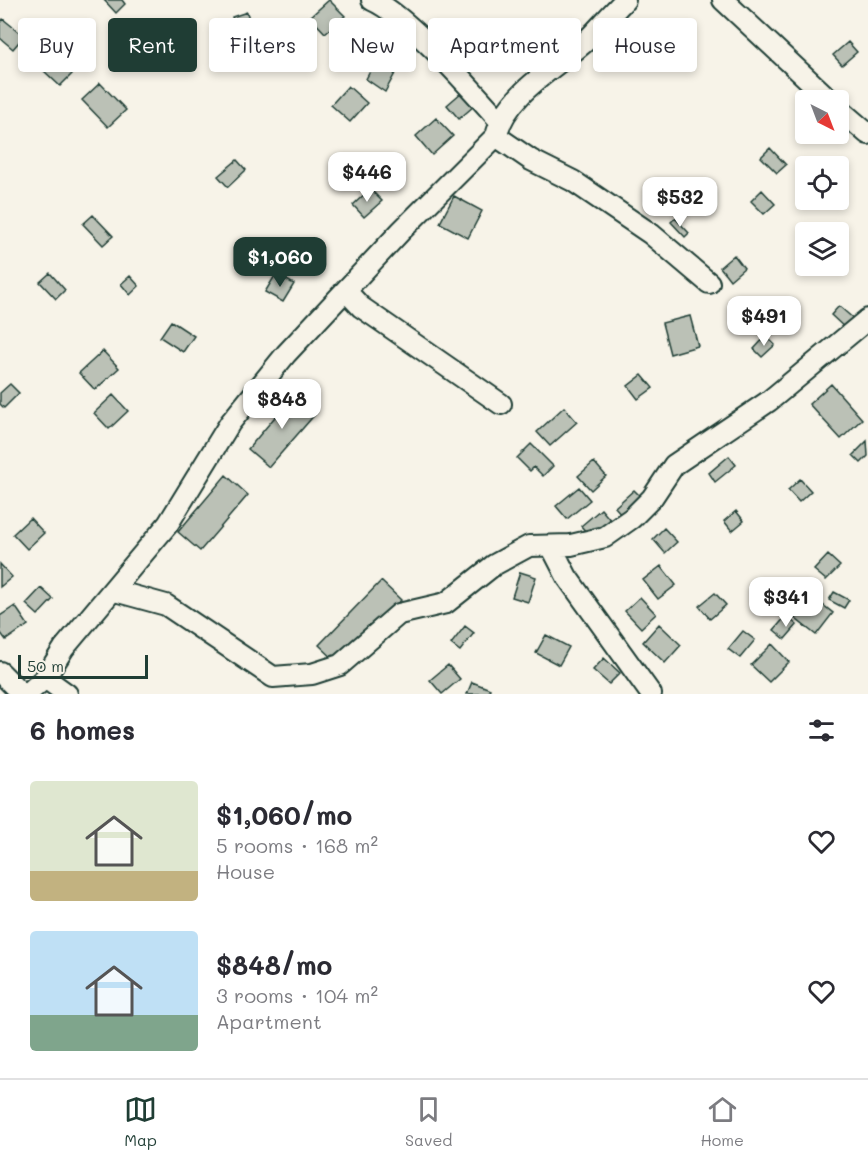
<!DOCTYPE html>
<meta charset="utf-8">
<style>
body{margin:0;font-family:Mali,sans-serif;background:#f7f7f7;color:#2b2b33;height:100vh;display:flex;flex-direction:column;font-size:22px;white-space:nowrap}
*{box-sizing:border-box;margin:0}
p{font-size:20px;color:#7c7c81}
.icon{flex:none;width:33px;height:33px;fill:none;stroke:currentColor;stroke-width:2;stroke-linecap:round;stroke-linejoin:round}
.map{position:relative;height:694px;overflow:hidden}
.sheet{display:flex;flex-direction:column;background:#fff;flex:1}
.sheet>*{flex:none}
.guide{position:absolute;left:18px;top:18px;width:832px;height:54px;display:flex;gap:12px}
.needle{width:39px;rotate:138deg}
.tools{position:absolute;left:795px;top:90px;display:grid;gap:12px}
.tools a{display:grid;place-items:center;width:54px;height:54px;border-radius:6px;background:#fff;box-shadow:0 3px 9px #0003;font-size:30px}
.scale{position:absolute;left:18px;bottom:15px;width:130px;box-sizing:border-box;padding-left:6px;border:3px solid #1f3d34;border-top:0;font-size:16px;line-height:21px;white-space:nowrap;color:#1f3d34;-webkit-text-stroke:4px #f7f3e8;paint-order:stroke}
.price{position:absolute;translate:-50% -51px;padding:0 14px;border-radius:12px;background:#fff;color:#222;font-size:20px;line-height:39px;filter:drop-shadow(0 2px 3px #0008)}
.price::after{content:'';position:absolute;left:50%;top:36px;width:18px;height:14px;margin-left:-9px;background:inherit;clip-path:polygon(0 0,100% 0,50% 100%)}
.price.current{background:#1f3d34;color:#fff}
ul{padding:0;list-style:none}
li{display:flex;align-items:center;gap:18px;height:150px;padding:0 30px}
li span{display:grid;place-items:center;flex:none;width:168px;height:120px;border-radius:6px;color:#555}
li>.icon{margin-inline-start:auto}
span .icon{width:72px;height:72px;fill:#fffc;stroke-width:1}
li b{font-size:26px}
h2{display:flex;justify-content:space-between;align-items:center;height:72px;padding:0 30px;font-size:26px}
.pill{padding:0 21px;border-radius:6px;background:#fff;box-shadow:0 3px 9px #0003;font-size:21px;line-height:54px}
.pill.current{background:#1f3d34;color:#fff}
.menu{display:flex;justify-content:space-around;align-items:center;height:84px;border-top:2px solid #e1e1e2;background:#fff;font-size:16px;color:#7c7c81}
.menu a{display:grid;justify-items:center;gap:3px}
.menu .current{color:#1f3d34}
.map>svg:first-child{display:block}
.building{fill:#bbc1b6;stroke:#1f3d34;stroke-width:1.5}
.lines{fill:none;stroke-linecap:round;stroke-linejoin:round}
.street-casing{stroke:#1f3d34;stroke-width:24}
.street{stroke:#f7f3e8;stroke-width:20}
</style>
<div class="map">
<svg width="868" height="694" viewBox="0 0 868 694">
<rect width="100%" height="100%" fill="#f7f3e8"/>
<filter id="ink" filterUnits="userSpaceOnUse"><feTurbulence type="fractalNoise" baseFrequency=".0167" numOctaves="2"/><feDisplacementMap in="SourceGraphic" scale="12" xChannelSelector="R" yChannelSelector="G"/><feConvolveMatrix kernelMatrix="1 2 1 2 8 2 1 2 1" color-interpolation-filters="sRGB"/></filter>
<g filter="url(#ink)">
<path class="building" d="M104 0H122L125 4 116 13Z
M329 0 345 16 325 33 310 17Z
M247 12 251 27 236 32 232 17Z
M3 19 24 36 13 49 0 38V23Z
M848 42 857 52 842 65 833 55Z
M385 58 399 66 385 92 366 79 374 64 380 67Z
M56 59 72 74 60 86 44 71Z
M100 83 126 110 108 127 82 100Z
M348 86 367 103 350 122 331 105Z
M462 92 474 106 459 119 447 105Z
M436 118 453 136 432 155 416 136Z
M770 148 786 165 777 173 761 157Z
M237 160 246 170 228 187 218 176Z
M370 189 382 201 364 217 353 205Z
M762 190 775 204 764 214 751 201Z
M454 196 482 211 468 238 440 223Z
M93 215 113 236 103 245 83 224Z
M675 218 689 233 685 237 671 222Z
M734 255 744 268 730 280 720 267Z
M50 273 65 290 56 299 40 282Z
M276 274 294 284 283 302 265 292Z
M130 276 139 286 130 295 121 284Z
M839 306 855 320 847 330 831 315Z
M690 316 698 346 670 354 662 323Z
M171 321 194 336 183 352 160 337Z
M766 336 775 345 762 357 754 349Z
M103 351 119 368 95 390 79 373Z
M642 375 653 388 638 399 628 386Z
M10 384 19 393 4 408 0 404V393Z
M831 384 862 419 841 439 809 404Z
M295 393 317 412 269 467 248 449Z
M113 395 128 411 109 429 94 413Z
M564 407 577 422 550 446 537 432Z
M867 441 868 456 861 463 853 455Z
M531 444 553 466 543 476 534 467 530 471 517 458Z
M729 456 736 465 715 482 709 473Z
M594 462 606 476 591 490 578 476Z
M226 475 248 495 200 551 178 532Z
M800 479 811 491 799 502 788 490Z
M579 487 590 500 567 519 556 506Z
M634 490 641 497 622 515 615 507Z
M601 509 612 522 592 539 581 526Z
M736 511 744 521 732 531 724 521Z
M30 518 44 533 27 549 13 534Z
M664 528 677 542 665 553 653 539Z
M828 555 840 566 826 580 814 570Z
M0 564 12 577 0 587Z
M661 566 676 585 658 599 643 580Z
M520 572 536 577 528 602 512 597Z
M381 581 401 600 338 663 319 645Z
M41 588 53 599 38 615 26 604Z
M834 592 849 600 844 608 829 600Z
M715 593 726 605 710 619 699 606Z
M809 594 833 613 816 635 792 616Z
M640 597 656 614 641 628 625 611Z
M15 606 28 625 6 640 0 632V616Z
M786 616 797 625 785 639 774 630Z
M659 624 681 645 665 663 643 642Z
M465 626 474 633 460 651 451 644Z
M743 631 755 640 740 658 728 649Z
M546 635 569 647 559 665 536 653Z
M772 644 789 662 769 682 751 665Z
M604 658 620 673 609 684 593 670Z
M448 665 460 679 442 694 430 680Z
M472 682 490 689 488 694H467Z"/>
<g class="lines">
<defs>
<path id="street" d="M372 0C407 15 472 90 500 121
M723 0 830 100
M838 108 868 134
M496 136 531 160 573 181 651 234 709 283
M346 291 361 307 501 404
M551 546 567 577 651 694
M115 591 166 605 273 677 312 674 340 665 399 614 446 603 494 565 529 546 571 545 605 537 632 518 652 498 674 465 769 401 868 319
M0 672 22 694
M45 678 67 694
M27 694 45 678 64 648 168 524 230 423 286 354 401 231 496 136C507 93 556 68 587 40 600 27 612 13 625 0"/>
</defs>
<use href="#street" class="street-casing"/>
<use href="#street" class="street"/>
</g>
</g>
</svg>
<div class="tools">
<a><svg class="needle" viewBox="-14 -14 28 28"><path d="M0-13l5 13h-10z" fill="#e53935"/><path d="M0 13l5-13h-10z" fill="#7c7c81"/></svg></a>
<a><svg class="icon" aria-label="locate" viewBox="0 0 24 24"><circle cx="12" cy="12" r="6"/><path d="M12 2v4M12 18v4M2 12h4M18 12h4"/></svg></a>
<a><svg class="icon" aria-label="layers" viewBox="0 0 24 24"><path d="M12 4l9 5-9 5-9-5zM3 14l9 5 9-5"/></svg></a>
</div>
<div class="scale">50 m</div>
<b class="price" style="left:367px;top:203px">$446</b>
<b class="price" style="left:680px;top:228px">$532</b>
<b class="price current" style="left:280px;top:288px">$1,060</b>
<b class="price" style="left:764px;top:347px">$491</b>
<b class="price" style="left:282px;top:430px">$848</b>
<b class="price" style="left:786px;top:628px">$341</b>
<div class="guide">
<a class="pill">Buy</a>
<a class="pill current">Rent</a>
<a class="pill">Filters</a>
<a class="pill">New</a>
<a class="pill">Apartment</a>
<a class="pill">House</a>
</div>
</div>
<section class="sheet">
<h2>6 homes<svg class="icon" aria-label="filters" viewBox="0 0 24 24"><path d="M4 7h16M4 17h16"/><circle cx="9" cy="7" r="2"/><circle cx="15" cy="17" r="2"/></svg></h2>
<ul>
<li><span style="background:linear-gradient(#dfe7d0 75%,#c2b280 0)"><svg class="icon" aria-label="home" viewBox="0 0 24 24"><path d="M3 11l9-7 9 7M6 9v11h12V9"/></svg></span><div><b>$1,060/mo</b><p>5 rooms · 168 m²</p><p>House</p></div><svg class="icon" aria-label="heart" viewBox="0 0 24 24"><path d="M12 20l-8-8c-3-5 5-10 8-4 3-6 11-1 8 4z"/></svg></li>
<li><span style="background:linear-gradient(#bfe0f5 70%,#7fa58c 0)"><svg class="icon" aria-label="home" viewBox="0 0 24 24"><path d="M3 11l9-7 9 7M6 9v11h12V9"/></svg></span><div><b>$848/mo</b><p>3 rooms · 104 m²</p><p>Apartment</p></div><svg class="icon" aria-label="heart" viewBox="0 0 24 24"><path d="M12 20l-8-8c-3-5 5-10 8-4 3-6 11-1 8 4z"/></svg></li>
</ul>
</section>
<nav class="menu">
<a class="current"><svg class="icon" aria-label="map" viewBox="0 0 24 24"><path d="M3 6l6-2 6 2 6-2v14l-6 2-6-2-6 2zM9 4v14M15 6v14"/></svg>Map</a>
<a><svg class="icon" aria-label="saved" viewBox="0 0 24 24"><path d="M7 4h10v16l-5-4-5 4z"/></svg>Saved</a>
<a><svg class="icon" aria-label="home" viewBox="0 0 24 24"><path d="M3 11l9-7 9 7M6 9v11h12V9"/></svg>Home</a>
</nav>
